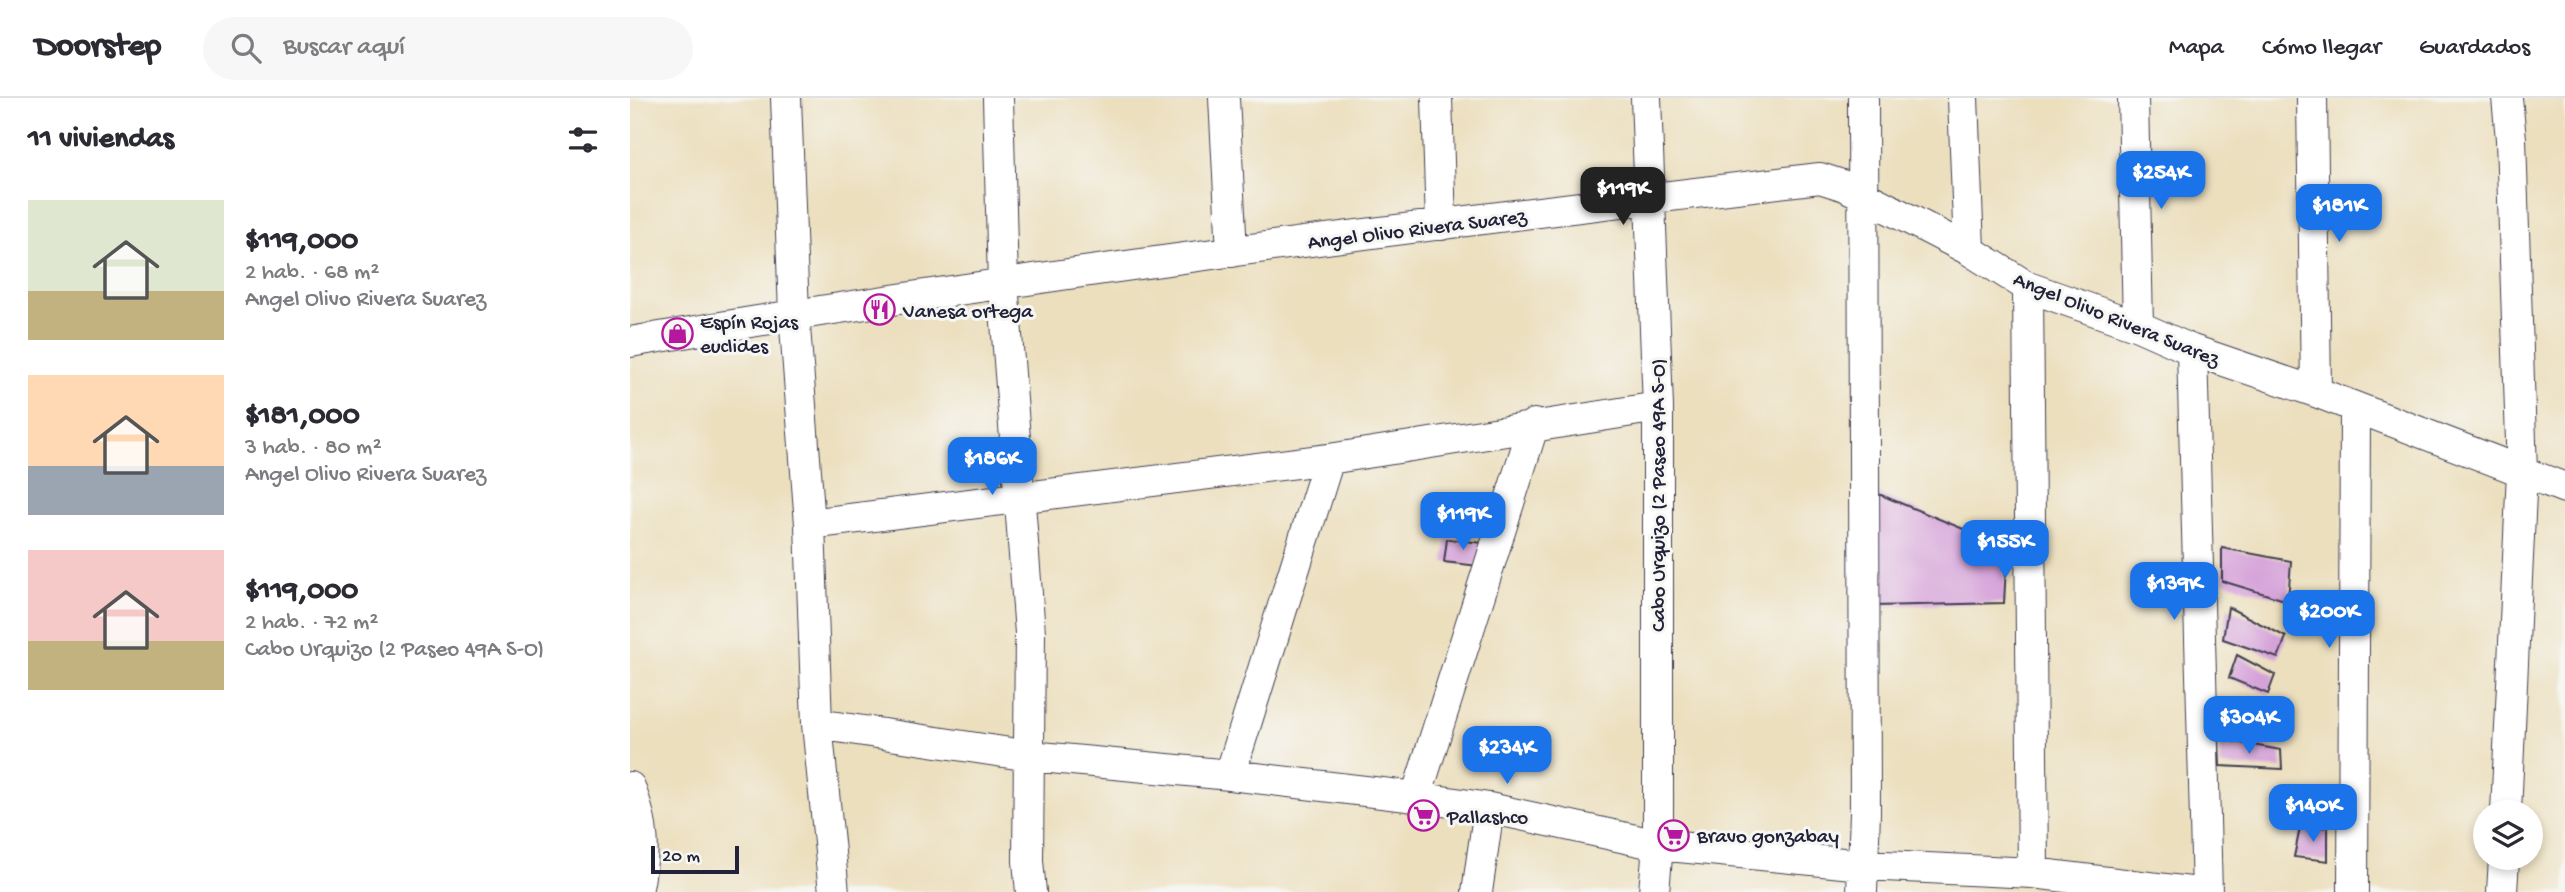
<!DOCTYPE html>
<html lang="es">
<meta charset="utf-8">
<style>
body{margin:0;font-family:"Gochi Hand",sans-serif;background:#f7f7f7;color:#2b2b33;height:100vh;display:flex;flex-direction:column;font-size:26px;white-space:nowrap}
*{box-sizing:border-box;margin:0}
p{font-size:23px;color:#7c7c81}
.icon{flex:none;width:38px;height:38px;fill:none;stroke:currentColor;stroke-width:2;stroke-linecap:round;stroke-linejoin:round}
.map{position:relative;flex:1;overflow:hidden}
.details{display:flex;flex-direction:column;background:#fff;width:630px}
.details>*{flex:none}
.fabs{position:absolute;left:1843px;top:702px;display:grid;gap:14px}
.fabs a{display:grid;place-items:center;width:70px;height:70px;border-radius:50%;background:#fff;box-shadow:0 4px 10px #0003;font-size:35px}
.scale{position:absolute;left:21px;bottom:18px;width:88px;box-sizing:border-box;padding-left:7px;border:4px solid #22223b;border-top:0;font-size:19px;line-height:24px;white-space:nowrap;color:#22223b;-webkit-text-stroke:5px #f6f6f2;paint-order:stroke}
.price{position:absolute;translate:-50% -60px;padding:0 16px;border-radius:14px;background:#1a73e8;color:#fff;font-size:23px;line-height:46px;filter:drop-shadow(0 2px 4px #0008)}
.price::after{content:'';position:absolute;left:50%;top:42px;width:21px;height:16px;margin-left:-10px;background:inherit;clip-path:polygon(0 0,100% 0,50% 100%)}
.price.selected{background:#222;color:#fff}
ul{padding:0;list-style:none}
li{display:flex;align-items:center;gap:21px;height:175px;padding:0 28px}
li span{display:grid;place-items:center;flex:none;width:196px;height:140px;border-radius:0px;color:#555}
li>.icon{margin-inline-start:auto}
span .icon{width:84px;height:84px;fill:#fffc;stroke-width:1}
li b{font-size:30px}
h2{display:flex;justify-content:space-between;align-items:center;height:84px;padding:0 28px;font-size:30px}
header{display:flex;align-items:center;gap:42px;box-sizing:border-box;height:98px;padding:0 35px;background:#fff;border-bottom:2px solid #e1e1e2}
header strong{font-size:33px}
nav{display:flex;gap:38px;margin-inline-start:auto;font-size:24px}
.search{width:490px;height:63px;background:#f7f7f7;display:flex;align-items:center;gap:18px;box-sizing:border-box;padding:0 24px;border-radius:38px;color:#7c7c81;font-size:26px}
main{display:flex;flex:1;min-height:0}
.map>svg:first-child{display:block}
.building{fill:#d6a3d9}
.lines{fill:none;stroke-linecap:round;stroke-linejoin:round}
.street-casing{stroke:#403e4f;stroke-width:32}
.street{stroke:#fff;stroke-width:30}
.labels{text-anchor:middle;stroke-width:6;stroke-linejoin:round;paint-order:stroke}
.street-label{font-size:21px;fill:#22223b;stroke:#f6f6f2}
.poi-label{font-size:21px;fill:#22223b;stroke:#f6f6f2;text-anchor:start}
</style>
<header>
<strong>Doorstep</strong>
<div class="search"><svg class="icon" aria-label="search" viewBox="0 0 24 24"><circle cx="10" cy="10" r="6"/><path d="M15 15l6 6"/></svg>Buscar aquí</div>
<nav><a>Mapa</a><a>Cómo llegar</a><a>Guardados</a></nav>
</header>
<main>
<section class="details">
<h2>11 viviendas<svg class="icon" aria-label="filters" viewBox="0 0 24 24"><path d="M4 7h16M4 17h16"/><circle cx="9" cy="7" r="2"/><circle cx="15" cy="17" r="2"/></svg></h2>
<ul>
<li><span style="background:linear-gradient(#dfe7d0 65%,#c2b280 0)"><svg class="icon" aria-label="home" viewBox="0 0 24 24"><path d="M3 11l9-7 9 7M6 9v11h12V9"/></svg></span><div><b>$119,000</b><p>2 hab. · 68 m²</p><p>Angel Olivo Rivera Suarez</p></div></li>
<li><span style="background:linear-gradient(#ffd9b3 65%,#9aa5b1 0)"><svg class="icon" aria-label="home" viewBox="0 0 24 24"><path d="M3 11l9-7 9 7M6 9v11h12V9"/></svg></span><div><b>$181,000</b><p>3 hab. · 80 m²</p><p>Angel Olivo Rivera Suarez</p></div></li>
<li><span style="background:linear-gradient(#f6c9c9 65%,#c2b280 0)"><svg class="icon" aria-label="home" viewBox="0 0 24 24"><path d="M3 11l9-7 9 7M6 9v11h12V9"/></svg></span><div><b>$119,000</b><p>2 hab. · 72 m²</p><p>Cabo Urquizo (2 Paseo 49A S-O)</p></div></li>
</ul>
</section>
<div class="map">
<svg width="1935" height="794" viewBox="0 0 1935 794">
<rect width="100%" height="100%" fill="#f6f6f2"/>
<filter id="ink" filterUnits="userSpaceOnUse"><feTurbulence type="fractalNoise" baseFrequency=".0143" numOctaves="2"/><feDisplacementMap in="SourceGraphic" scale="14" xChannelSelector="R" yChannelSelector="G"/><feConvolveMatrix kernelMatrix="1 2 1 2 8 2 1 2 1" color-interpolation-filters="sRGB"/></filter>
<filter id="wash" filterUnits="userSpaceOnUse"><feTurbulence type="fractalNoise" baseFrequency=".00686" numOctaves="4" result="noise"/><feDisplacementMap in="SourceGraphic" scale="28" xChannelSelector="R" yChannelSelector="G"/><feGaussianBlur stdDeviation="1.57" result="paint"/><feColorMatrix in="noise" values="0 0 0 0 0 0 0 0 0 0 0 0 0 0 0 0 0 1.4 0 .05"/><feComposite in="paint" operator="in"/></filter>
<g filter="url(#wash)">
<rect width="100%" height="100%" fill="#ecdfbe"/>
<g id="blocks">
<path class="building" d="M1246 395 1377 449 1374 505 1244 508Z
M817 441 852 445 849 468 814 464Z
M1592 450 1661 463 1658 503 1592 483Z
M1598 509 1656 539 1648 560 1593 541Z
M1607 557 1645 577 1638 596 1599 580Z
M1589 641 1651 652 1652 671 1590 668Z
M1698 729V763L1664 759 1670 730Z"/>
</g>
</g>
<g filter="url(#ink)">
<use href="#blocks" fill-opacity="0" stroke="#403e4f" stroke-width="2"/>
<g class="lines">
<defs>
<path id="street" d="M156 0 164 216 180 426 187 626 204 794
M368 0 373 185 400 535 398 763 401 794
M594 0 602 154
M807 0 811 127
M1016 0 1028 309V747L1024 794
M1333 0 1339 152
M1503 0 1508 228
M1682 0 1686 294
M1398 189 1403 775
M0 244C395 177 793 127 1190 80L1215 88 1339 152 1398 189 1508 228 1562 252 1686 294 1935 390
M1562 252 1577 794
M180 426 699 361 1028 309
M187 626 400 658 600 677 786 699 859 710 1028 747 1233 767 1403 775 1560 794
M600 677 699 361
M0 689C15 729 16 752 7 794
M786 699 904 326
M1876 714 1892 374 1881 41 1877 0
M847 794 859 710
M1232 794 1235 715 1233 0
M1723 794 1725 311
M1872 794 1874 760"/>
</defs>
<use href="#street" class="street-casing"/>
<use href="#street" class="street"/>
</g>
</g>
<defs>
<symbol id="restaurant-ring" viewBox="-11 -11 22 22"><circle r="9.5" fill="#f6f6f2" stroke="#b5179e" stroke-width="1.5"/><path d="M-5-6h1v4h1v-4h1v4h1v-4h1v5L-1.5 .5V6h-2V.5L-5-1ZM5-6V6H3V1.5H1.5Q1.5-4 5-6Z" fill="#b5179e"/></symbol>
<symbol id="shop-ring" viewBox="-11 -11 22 22"><circle r="9.5" fill="#f6f6f2" stroke="#b5179e" stroke-width="1.5"/><path d="M-5-2.5h2.3a2.7 3.5 0 0 1 5.4 0H5L5.5 6h-11ZM-1.5-2.5h3a1.5 2.3 0 0 0-3 0Z" fill="#b5179e"/></symbol>
<symbol id="supermarket-ring" viewBox="-11 -11 22 22"><circle r="9.5" fill="#f6f6f2" stroke="#b5179e" stroke-width="1.5"/><path d="M-6-5.5h2.5l.6 2H6L4.5 2H-2.5L-4.4-4H-6ZM-1.5 3.2a1.3 1.3 0 1 0 .1 0ZM3 3.2a1.3 1.3 0 1 0 .1 0Z" fill="#b5179e"/></symbol>
</defs>
<g fill-rule="evenodd">
<use href="#restaurant-ring" x="232" y="194" width="35" height="35"/>
<use href="#shop-ring" x="30" y="218" width="35" height="35"/>
<use href="#supermarket-ring" x="776" y="700" width="35" height="35"/>
<use href="#supermarket-ring" x="1026" y="720" width="35" height="35"/>
</g>
<g class="labels">
<g class="street-label">
<text transform="translate(787 130) rotate(-7)" y="7">Angel Olivo Rivera Suarez</text>
<text transform="translate(1487 220) rotate(22)" y="7">Angel Olivo Rivera Suarez</text>
<text transform="translate(1027 397) rotate(-90)" y="7">Cabo Urquizo (2 Paseo 49A S-O)</text>
</g>
<g class="poi-label">
<text x="273" y="219">Vanesa ortega</text>
<text x="70" y="230">Espín Rojas<tspan x="70" dy="24">euclides</tspan></text>
<text x="817" y="725">Pallashco</text>
<text x="1067" y="744">Bravo gonzabay</text>
</g>
</g>
</svg>
<div class="fabs">
<a><svg class="icon" aria-label="layers" viewBox="0 0 24 24"><path d="M12 4l9 5-9 5-9-5zM3 14l9 5 9-5"/></svg></a>
</div>
<div class="scale">20 m</div>
<b class="price" style="left:1531px;top:113px">$254K</b>
<b class="price selected" style="left:993px;top:129px">$119K</b>
<b class="price" style="left:1709px;top:146px">$181K</b>
<b class="price" style="left:362px;top:399px">$186K</b>
<b class="price" style="left:833px;top:454px">$119K</b>
<b class="price" style="left:1375px;top:482px">$155K</b>
<b class="price" style="left:1544px;top:524px">$139K</b>
<b class="price" style="left:1699px;top:552px">$200K</b>
<b class="price" style="left:1619px;top:658px">$304K</b>
<b class="price" style="left:877px;top:688px">$234K</b>
<b class="price" style="left:1683px;top:746px">$140K</b>
</div>
</main>
